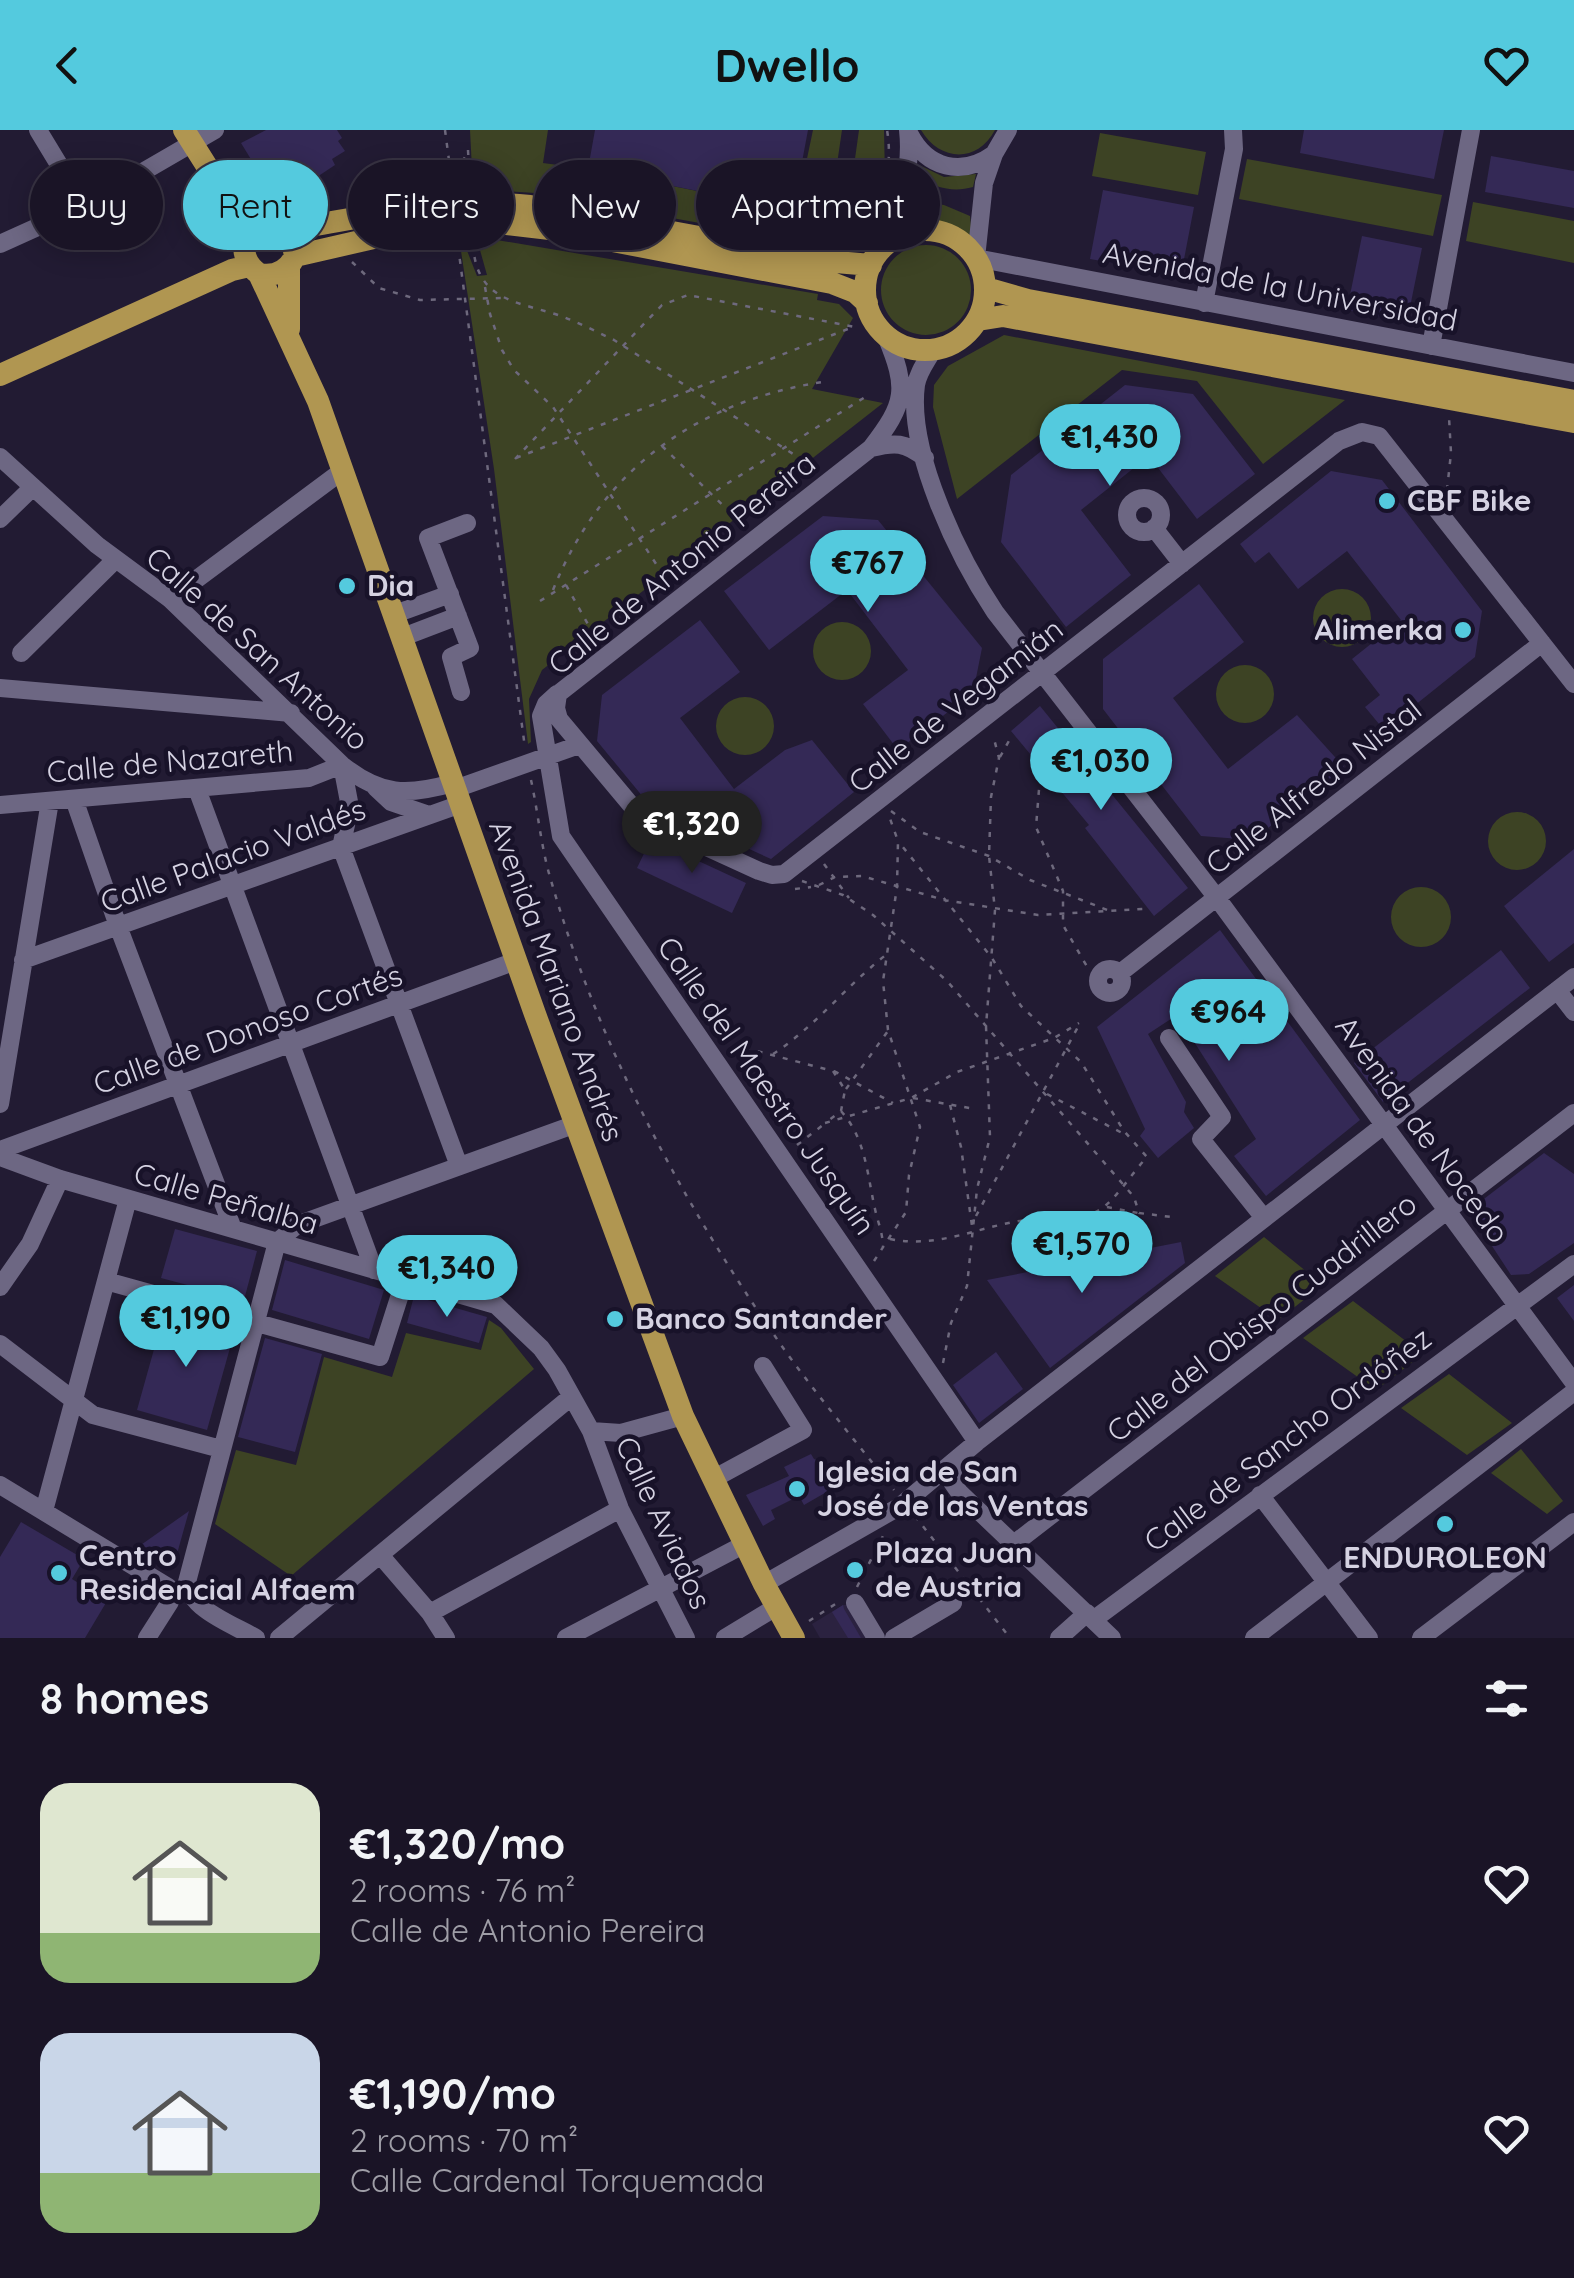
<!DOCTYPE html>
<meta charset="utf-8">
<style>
body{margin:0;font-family:Quicksand,sans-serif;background:#272132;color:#f1f3f6;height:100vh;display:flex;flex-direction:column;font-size:38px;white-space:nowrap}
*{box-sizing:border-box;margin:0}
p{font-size:32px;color:#9f9ea7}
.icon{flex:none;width:55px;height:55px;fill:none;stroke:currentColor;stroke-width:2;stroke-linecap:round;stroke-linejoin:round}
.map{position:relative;height:1508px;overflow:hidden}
.details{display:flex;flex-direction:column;background:#1a1426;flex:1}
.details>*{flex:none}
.top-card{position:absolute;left:30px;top:30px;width:1000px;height:90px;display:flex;gap:20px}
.price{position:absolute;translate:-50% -85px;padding:0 22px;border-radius:35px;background:#54cade;color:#111;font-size:32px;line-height:65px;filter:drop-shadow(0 2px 5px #0008)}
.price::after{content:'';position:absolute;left:50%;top:60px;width:30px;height:22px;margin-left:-15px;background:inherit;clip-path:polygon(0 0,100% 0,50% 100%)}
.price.selected{background:#222;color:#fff}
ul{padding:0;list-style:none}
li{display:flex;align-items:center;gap:30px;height:250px;padding:0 40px}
li span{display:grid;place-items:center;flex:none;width:280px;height:200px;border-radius:30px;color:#555}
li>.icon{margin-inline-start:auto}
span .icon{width:120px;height:120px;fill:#fffc;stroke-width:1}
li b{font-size:42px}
h2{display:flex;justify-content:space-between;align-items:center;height:120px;padding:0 40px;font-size:42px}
.chip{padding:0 35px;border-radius:45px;background:#1a1426;box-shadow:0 5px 25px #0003,0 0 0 2px #383343;font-size:35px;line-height:90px}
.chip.selected{background:#54cade;color:#111}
header{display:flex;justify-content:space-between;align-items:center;height:130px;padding:0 40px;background:#54cade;color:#111;font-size:45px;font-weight:700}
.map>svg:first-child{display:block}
.built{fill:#2b2240}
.green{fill:#3d4324}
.building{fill:#342956}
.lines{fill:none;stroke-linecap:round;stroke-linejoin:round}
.path{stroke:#6e697d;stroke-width:2.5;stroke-dasharray:5 8;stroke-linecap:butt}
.minor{stroke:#6d6783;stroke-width:18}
.major{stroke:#b09651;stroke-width:22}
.poi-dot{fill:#54cade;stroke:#181229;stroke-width:4}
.labels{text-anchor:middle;stroke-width:9;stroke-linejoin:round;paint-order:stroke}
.street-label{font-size:30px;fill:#d5d2e2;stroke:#181229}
.poi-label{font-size:30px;font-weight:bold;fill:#d5d2e2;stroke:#181229;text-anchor:start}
</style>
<header><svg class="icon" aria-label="back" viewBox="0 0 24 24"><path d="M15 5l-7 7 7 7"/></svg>Dwello<svg class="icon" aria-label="heart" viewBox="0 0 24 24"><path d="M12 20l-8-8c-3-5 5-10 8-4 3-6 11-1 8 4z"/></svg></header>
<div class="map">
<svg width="1574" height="1508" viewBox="0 0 1574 1508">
<rect width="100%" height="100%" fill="#221b33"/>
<path class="built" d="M843 1475H847L866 1508H820L812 1494Z"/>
<path class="green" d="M470 0H548L543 33 588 39 796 81 813 0H842L836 41 829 40V35L816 32 811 55 826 58 827 53 834 54 826 116 535 63 473 59Z
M859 0H884L885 48 853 43Z
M921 0H995C977 34 939 31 921 0Z
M1100 3 1206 22 1198 65 1092 46Z
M1247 29 1442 65 1433 106 1239 69Z
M919 35 944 47 976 44 973 57C952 63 936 57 917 48Z
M851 58 880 61 870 82 844 112Z
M910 71 944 75 970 86 972 107C947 91 928 87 899 94Z
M1473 72 1574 91V133L1466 111Z
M491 109 818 164 817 170 839 174 853 188 812 259 883 273 542 540 529 569 531 612 528 614 494 339 461 121 466 118 477 146 487 145 478 113Z
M881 160a45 45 0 1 1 90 0a45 45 0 1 1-90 0Z
M1004 205 1345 270 1263 334 1197 251 1122 240 957 369 933 277 934 255 948 236Z
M1313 488a29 29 0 1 1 58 0a29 29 0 1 1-58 0Z
M813 521a29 29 0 1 1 58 0a29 29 0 1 1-58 0Z
M1216 564a29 29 0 1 1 58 0a29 29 0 1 1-58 0Z
M716 596a29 29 0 1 1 58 0a29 29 0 1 1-58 0Z
M1488 711a29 29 0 1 1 58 0a29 29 0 1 1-58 0Z
M1391 787a30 30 0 1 1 60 0a30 30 0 1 1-60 0Z
M1264 1107 1323 1155 1278 1190 1215 1146Z
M1353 1171 1423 1224 1376 1260 1303 1208Z
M489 1190 501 1198 534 1239 291 1446 215 1394 236 1320 296 1335 324 1227 392 1247 406 1203 481 1220Z
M1449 1244 1512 1293 1467 1325 1401 1278Z
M1521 1319 1563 1371 1547 1384 1491 1343Z"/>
<path class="building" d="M266 0H337L342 8 338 11 345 21 332 29 335 35 287 67 277 51 268 57 241 13Z
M595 0H808L793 80 588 39Z
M1304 0H1444L1434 49 1300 23Z
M1491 26 1574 41V78L1485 62Z
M1103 60 1194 77 1181 145 1090 129Z
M1362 106 1422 118 1407 192 1347 180Z
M1125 255 1193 264 1255 344 1197 389 1149 326 1081 380 1131 445 1066 497 1001 412 1011 345Z
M1331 341 1382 350 1482 481 1475 527 1384 600 1365 577 1380 565 1352 529 1401 490 1347 421 1298 459 1269 422 1255 433 1240 414Z
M823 386 878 390 982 518 973 563 898 620 863 574 908 540 847 460 769 520 724 461Z
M1199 454 1244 512 1173 568 1228 639 1297 585 1344 637 1253 710 1201 706 1103 579V529Z
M700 490 740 542 680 588 734 659 785 620 812 610 854 662 771 729 648 673 597 611 602 565Z
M1040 576 1188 758 1154 786 1085 698 1089 695 1011 601Z
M651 709 746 753 732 783 637 738Z
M1574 719V813L1549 832 1504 776Z
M1220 800 1360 990 1266 1066 1234 1026 1256 1009 1177 885 1148 904 1186 972 1184 982 1194 998 1158 1028 1140 1006 1145 999 1097 897Z
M1501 820 1530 858 1383 972 1354 933Z
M1544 1023 1574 1044V1113L1529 1144 1511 1145 1475 1090 1476 1075Z
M175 1099 257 1121 244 1170 161 1148Z
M1181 1112 1185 1133 1050 1238 987 1150Z
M285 1130 384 1160 369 1209 272 1180Z
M1574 1155V1191L1557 1168Z
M414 1166 487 1187 479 1213 407 1193Z
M165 1180 235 1200 207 1300 137 1280Z
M265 1208 322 1224 295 1322 238 1307Z
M996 1222 1023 1259 979 1293 953 1255Z
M811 1324 814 1329 827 1333 831 1340 828 1355 830 1360 804 1375 799 1366 771 1380 775 1389 763 1396 746 1365 789 1346 784 1337Z
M189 1381 175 1431 168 1437 138 1417Z
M21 1392 84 1429 72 1449 107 1471 85 1508H0V1427Z
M843 1475 844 1479 861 1508H848L832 1482Z"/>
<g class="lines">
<path class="path" d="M445 0 452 53
M468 20 470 56
M437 56 452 53 466 25
M849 111C882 85 894 40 887 0
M473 114C476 169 513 171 555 184 576 191 595 201 614 210L812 336
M458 116 525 618
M352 132 379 158 420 170 501 168
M485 157 490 184 502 220 514 240 553 277 666 449
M662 316 740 392
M516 328 853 197
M515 329 662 175 688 165 855 197
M1447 360 1451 323 1449 287
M566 455 594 505
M553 460C601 340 696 272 822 252
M540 471 870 264
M1000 627 1010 609
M1040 647 1036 697 1063 761V795L1089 840
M531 650C538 682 541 716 550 747 599 918 684 1077 786 1222 820 1269 858 1314 894 1360
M891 681 920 702 989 726 1030 750 1110 781
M824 734 849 768
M802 751 843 765 873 785 947 851 1134 1067 1139 1083 1171 1087
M819 755 835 747 862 746 944 770 1038 785 1143 779
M795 759 811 757
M745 918 833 941 845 960 841 981 829 990
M773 924C815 897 847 855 887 824
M834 941 893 973
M846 959 888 901
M1047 964 1124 1004
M913 968 975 979
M950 975 961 1017 972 1096
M841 981C866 1009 867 1044 875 1079 878 1093 883 1103 883 1118
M825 993 911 968 957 942 1054 908 1079 893
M797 1015 823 995
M1107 1077 1138 1083
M976 1086 1079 895
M890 1109C939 1119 979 1096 1026 1090 1052 1087 1079 1093 1101 1079 1116 1069 1133 1042 1147 1027L1124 1001 1081 932 1021 876 992 828 898 711
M874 1131 906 1082 909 1045 920 997 888 900 883 851 897 757 898 711 888 683
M943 1233 951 1193 967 1156 977 1059 990 1007 986 896 995 780 989 726 991 667 999 628 993 605
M915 1386 1010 1508
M857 1457 883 1406
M809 1491 840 1471"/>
<path class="minor" d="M38 0 84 76
M1008 0 994 24 984 53 976 128 1574 243
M909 3C927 39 962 47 994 24
M0 114 84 76 215 0
M882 119C898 79 913 44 908 0
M1204 173 1234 19 1233 0
M886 206C908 259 906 273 871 318L558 564 556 578 559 589 641 687 759 741 772 745 784 744 1339 311 1362 302 1379 306 1574 554
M1431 216 1471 0
M933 220C927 231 918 242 916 255 907 322 959 428 995 482L1217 768 1574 1253
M871 318C895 312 905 312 925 328
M0 327 97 415 170 469 342 635C381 666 407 666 453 653
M1127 385a17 17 0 1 1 34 0a17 17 0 1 1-34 0Z
M0 389 33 357
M1154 398 1182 434
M170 469 342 341
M395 484 450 464
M403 507 458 486
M21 523 116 429
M0 558 291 583
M461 562 451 527 470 518 428 408 467 393
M557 564 546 574 541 586 561 706 977 1312
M342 635 350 677 341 717 459 1036
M376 658 391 672 429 685
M197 659 374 1140
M455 659 579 615
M74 669 118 796 233 1099
M0 675 309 648 342 635
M23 830 461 674
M1098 851a12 12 0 1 1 24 0a12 12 0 1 1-24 0Z
M1120 843 1542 513
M1557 860 1574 882
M1169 908 1222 987 1201 1009 1264 1088
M0 974 50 671
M0 1020 516 831
M0 1027 60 1049 496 1175 541 1218 557 1240 591 1301 621 1303 683 1286
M106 1151 380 1227 405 1149
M0 1157 30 1114 60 1049
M0 1214 93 1285 221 1319
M591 1301 620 1379 686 1508
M954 1331 952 1352 959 1362 1112 1508
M713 1349 803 1300 763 1236
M0 1355 168 1457 170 1472 147 1508
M1260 1365 1369 1508
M904 1373 977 1312 1574 847
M44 1381 128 1069
M1015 1413 1574 983
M381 1426 430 1483 446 1508
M764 1454 911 1370
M855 1473 876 1508
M430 1483 620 1379
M1093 1490 1574 1134
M256 1508C234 1495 189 1479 187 1452L277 1112 297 1095 576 994
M279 1508 571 1267
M566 1508 745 1414
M725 1508 776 1477
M894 1508 953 1473
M1059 1508 1087 1483
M1254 1508 1574 1262
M1421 1508 1574 1392"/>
<path class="major" d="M184 0 230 73
M224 61 268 95 285 100 292 110 295 126C288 141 275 147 259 144
M268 95C240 101 237 128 259 144L318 271 535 884 683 1286 764 1454 794 1508
M285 100C369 87 444 67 530 76L836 132 871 135
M865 160a60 60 0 1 1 120 0a60 60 0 1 1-120 0Z
M295 126 426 96 489 92 550 99 832 153 855 162 867 173
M289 136V199
M986 158 1028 170 1574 271
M978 190 1003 186 1574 292
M0 245 232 140 249 136"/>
</g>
<g class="poi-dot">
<circle cx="1387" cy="371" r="10"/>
<circle cx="347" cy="456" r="10"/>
<circle cx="1463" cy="500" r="10"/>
<circle cx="615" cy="1189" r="10"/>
<circle cx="797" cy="1359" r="10"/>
<circle cx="1445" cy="1394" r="10"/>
<circle cx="855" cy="1440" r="10"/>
<circle cx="59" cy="1443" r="10"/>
</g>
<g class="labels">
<g class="street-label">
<text transform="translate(1280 157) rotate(11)" y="10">Avenida de la Universidad</text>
<text transform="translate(682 434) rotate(-39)" y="10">Calle de Antonio Pereira</text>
<text transform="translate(257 519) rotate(42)" y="10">Calle de San Antonio</text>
<text transform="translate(956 576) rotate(-38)" y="10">Calle de Vegamián</text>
<text transform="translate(170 632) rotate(-5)" y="10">Calle de Nazareth</text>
<text transform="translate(1314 657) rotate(-38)" y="10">Calle Alfredo Nistal</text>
<text transform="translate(233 726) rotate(-20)" y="10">Calle Palacio Valdés</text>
<text transform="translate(556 851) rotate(70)" y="10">Avenida Mariano Andrés</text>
<text transform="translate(248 900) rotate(-20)" y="10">Calle de Donoso Cortés</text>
<text transform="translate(766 956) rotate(55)" y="10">Calle del Maestro Jusquín</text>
<text transform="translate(1422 1000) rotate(54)" y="10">Avenida de Nocedo</text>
<text transform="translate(226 1069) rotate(16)" y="10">Calle Peñalba</text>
<text transform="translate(1262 1188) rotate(-38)" y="10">Calle del Obispo Cuadrillero</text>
<text transform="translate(1288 1310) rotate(-37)" y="10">Calle de Sancho Ordóñez</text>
<text transform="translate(663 1393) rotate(65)" y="10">Calle Aviados</text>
</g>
<g class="poi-label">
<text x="1407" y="381">CBF Bike</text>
<text x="367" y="466">Dia</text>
<text x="1443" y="510" text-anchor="end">Alimerka</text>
<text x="635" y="1199">Banco Santander</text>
<text x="817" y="1352">Iglesia de San<tspan x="817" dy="34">José de las Ventas</tspan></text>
<text x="875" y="1433">Plaza Juan<tspan x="875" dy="34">de Austria</tspan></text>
<text x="79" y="1436">Centro<tspan x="79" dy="34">Residencial Alfaem</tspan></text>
<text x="1445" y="1438" text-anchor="middle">ENDUROLEON</text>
</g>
</g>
</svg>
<b class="price" style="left:1110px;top:359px">€1,430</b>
<b class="price" style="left:868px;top:485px">€767</b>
<b class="price" style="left:1101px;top:683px">€1,030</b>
<b class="price selected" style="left:692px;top:746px">€1,320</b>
<b class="price" style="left:1229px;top:934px">€964</b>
<b class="price" style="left:1082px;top:1166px">€1,570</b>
<b class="price" style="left:447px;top:1190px">€1,340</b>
<b class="price" style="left:186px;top:1240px">€1,190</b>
<div class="top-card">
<a class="chip">Buy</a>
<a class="chip selected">Rent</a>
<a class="chip">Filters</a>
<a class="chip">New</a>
<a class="chip">Apartment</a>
</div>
</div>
<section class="details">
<h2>8 homes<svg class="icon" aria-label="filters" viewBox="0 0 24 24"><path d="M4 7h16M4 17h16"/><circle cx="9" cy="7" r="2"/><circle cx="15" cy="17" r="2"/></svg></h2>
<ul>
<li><span style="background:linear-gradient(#dfe7d0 75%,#8fb573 0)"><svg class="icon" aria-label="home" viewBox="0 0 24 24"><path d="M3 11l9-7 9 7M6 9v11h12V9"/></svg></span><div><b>€1,320/mo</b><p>2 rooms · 76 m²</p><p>Calle de Antonio Pereira</p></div><svg class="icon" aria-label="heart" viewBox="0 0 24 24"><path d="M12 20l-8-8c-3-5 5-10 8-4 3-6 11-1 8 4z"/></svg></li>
<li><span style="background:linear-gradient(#c9d6e8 70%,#8fb573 0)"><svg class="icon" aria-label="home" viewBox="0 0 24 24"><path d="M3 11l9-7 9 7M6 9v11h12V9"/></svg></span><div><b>€1,190/mo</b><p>2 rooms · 70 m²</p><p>Calle Cardenal Torquemada</p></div><svg class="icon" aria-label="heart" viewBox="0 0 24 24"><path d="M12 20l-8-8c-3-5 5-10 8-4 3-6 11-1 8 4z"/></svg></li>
</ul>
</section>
